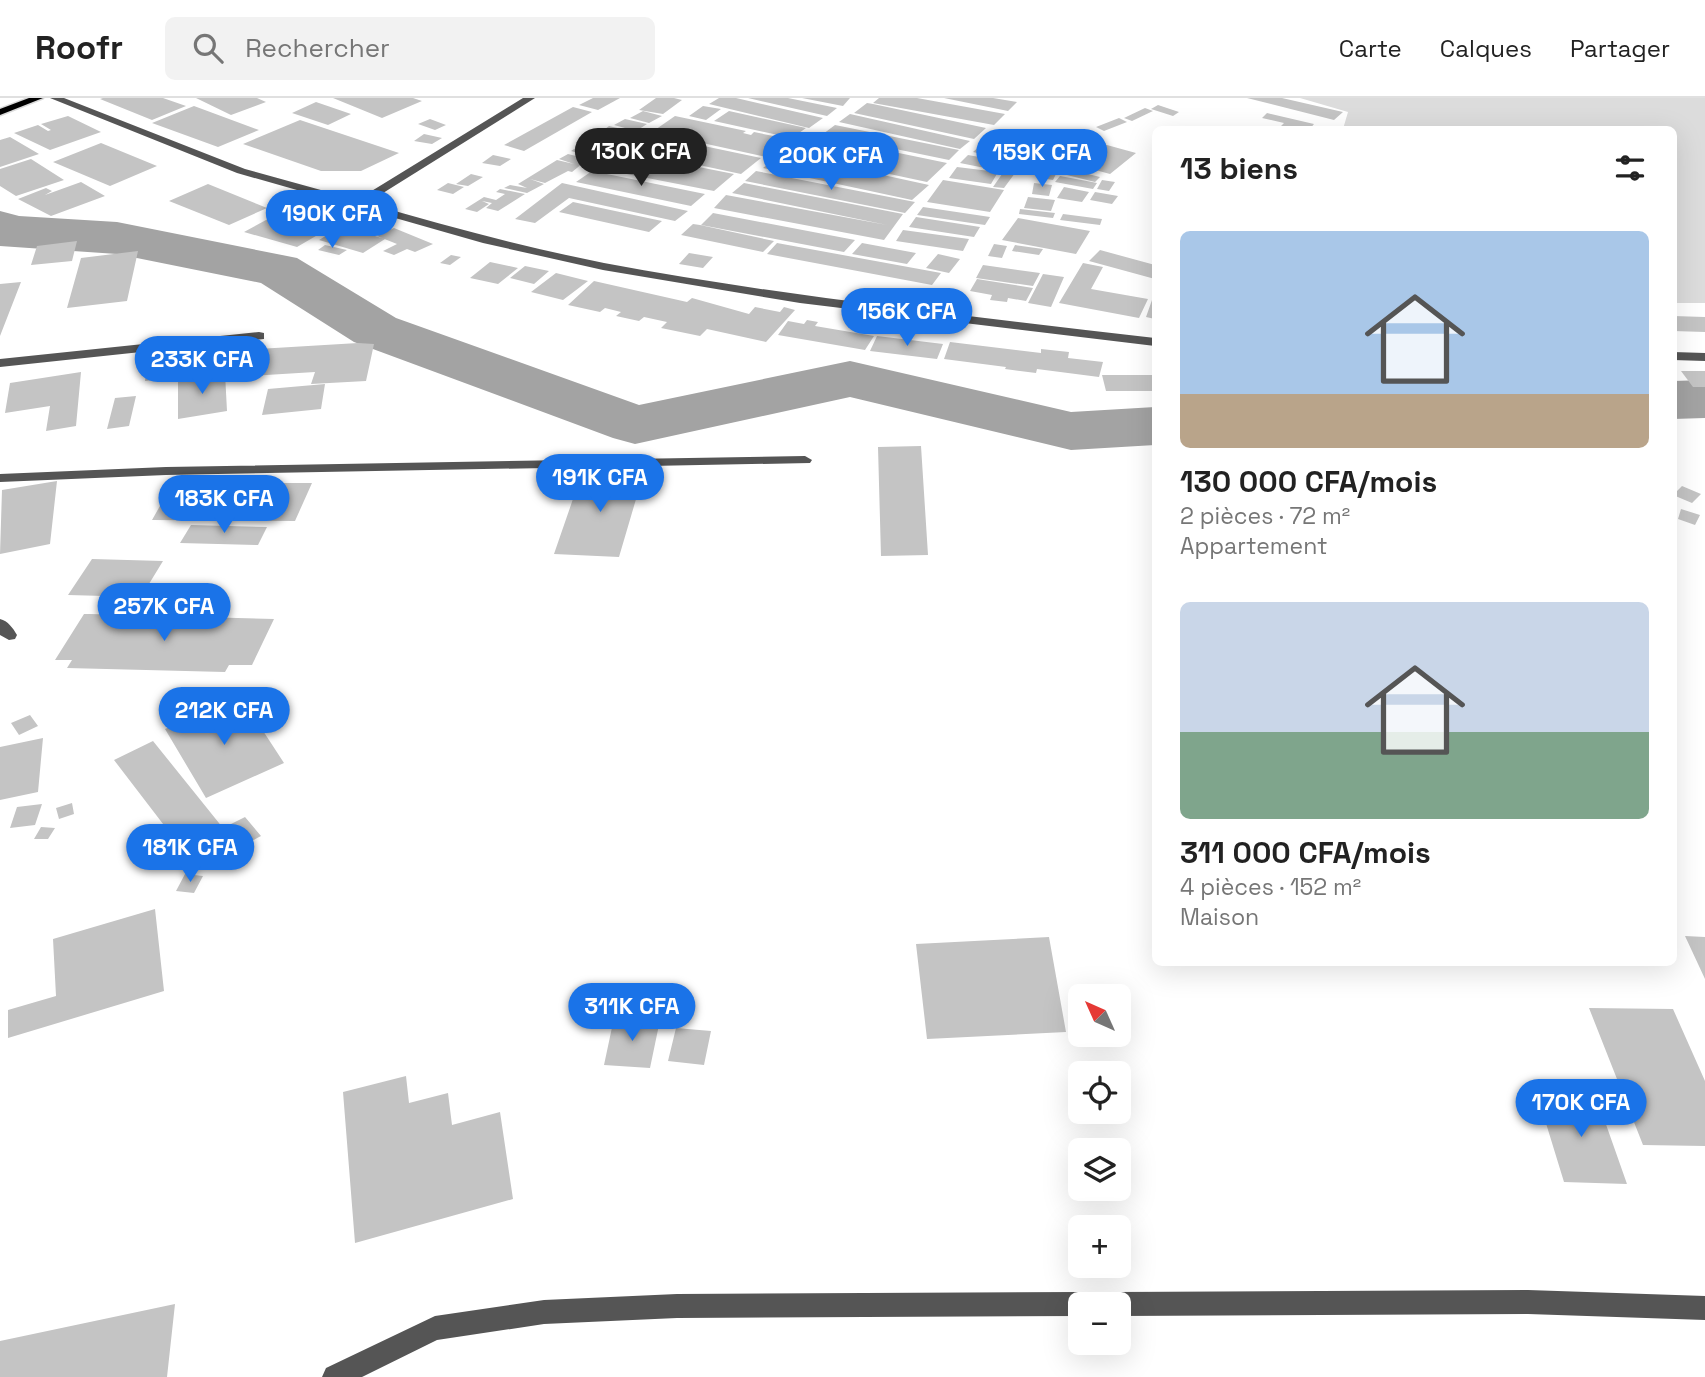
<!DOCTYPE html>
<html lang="fr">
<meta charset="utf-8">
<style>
body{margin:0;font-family:"Space Grotesk",sans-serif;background:#f2f2f2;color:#222;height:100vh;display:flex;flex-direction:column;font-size:26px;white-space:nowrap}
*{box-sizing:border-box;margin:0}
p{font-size:23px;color:#767676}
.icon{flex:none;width:38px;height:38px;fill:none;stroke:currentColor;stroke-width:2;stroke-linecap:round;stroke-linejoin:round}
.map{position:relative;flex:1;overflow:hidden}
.sheet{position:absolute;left:1152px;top:28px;width:525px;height:840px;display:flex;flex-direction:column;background:#fff;border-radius:10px;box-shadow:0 7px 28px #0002}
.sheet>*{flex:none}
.needle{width:46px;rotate:315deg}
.buttons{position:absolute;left:1068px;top:886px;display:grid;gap:14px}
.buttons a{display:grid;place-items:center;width:63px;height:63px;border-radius:10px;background:#fff;box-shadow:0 7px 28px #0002;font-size:35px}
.price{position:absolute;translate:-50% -60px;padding:0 16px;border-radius:24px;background:#1a73e8;color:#fff;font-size:23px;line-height:46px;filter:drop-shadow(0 2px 4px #0008)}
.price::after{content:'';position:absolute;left:50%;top:42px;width:21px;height:16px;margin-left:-10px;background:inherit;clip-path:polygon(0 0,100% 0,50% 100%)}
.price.active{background:#222;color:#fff}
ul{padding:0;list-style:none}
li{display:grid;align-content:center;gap:14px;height:371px;padding:0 28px}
li span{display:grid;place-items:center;height:217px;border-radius:10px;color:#555}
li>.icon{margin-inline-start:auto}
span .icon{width:126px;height:126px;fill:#fffc;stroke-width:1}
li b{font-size:30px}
h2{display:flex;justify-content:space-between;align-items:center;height:84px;padding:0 28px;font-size:30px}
header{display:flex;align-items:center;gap:42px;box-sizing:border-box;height:98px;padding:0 35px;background:#fff;border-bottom:2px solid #e0e0e0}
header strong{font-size:33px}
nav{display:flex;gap:38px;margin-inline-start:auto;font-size:24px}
.search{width:490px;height:63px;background:#f2f2f2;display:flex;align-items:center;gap:18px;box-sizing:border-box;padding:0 24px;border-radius:10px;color:#767676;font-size:26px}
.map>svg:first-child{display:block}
.green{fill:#dcdcdc}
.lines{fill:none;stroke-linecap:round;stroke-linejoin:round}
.river{fill:#a3a3a3;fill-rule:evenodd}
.building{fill:#c4c4c4}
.major-casing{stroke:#dbdbdb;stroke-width:3}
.minor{fill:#555;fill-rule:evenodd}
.major{fill:#000;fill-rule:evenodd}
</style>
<header>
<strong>Roofr</strong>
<div class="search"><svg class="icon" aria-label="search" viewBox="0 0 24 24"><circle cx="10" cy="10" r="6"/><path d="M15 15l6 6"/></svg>Rechercher</div>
<nav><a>Carte</a><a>Calques</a><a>Partager</a></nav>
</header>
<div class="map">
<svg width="1705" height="1279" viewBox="0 0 1705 1279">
<rect width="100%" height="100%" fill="#fff"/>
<path class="green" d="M1300 0H1705V205H1673V32L1343 31 1348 14Z"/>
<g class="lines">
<path class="river" d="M0 113 19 118 117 124 297 160 396 220 639 307 850 263 1071 314 1155 309V347L1071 352 850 299 635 346 613 340 354 244 261 185 117 156 0 148Z
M1705 282V320L1673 321V283Z"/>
</g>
<path class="building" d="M103 0H163L186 8 152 22 100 1Z
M196 0H257L266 4 231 17Z
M333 0H413L422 3 382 20Z
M593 0H620L598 12 579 7Z
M656 0H674L682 2 663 16 639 12Z
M719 0H736L823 20 809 30 709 6Z
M748 0H788L837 10 827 18Z
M802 0H850L843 8Z
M879 0H917L1005 16 994 27 873 5Z
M944 0H993L1017 4 1008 13Z
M1247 0H1282L1343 14 1334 22Z
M316 4 351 16 328 27 292 15Z
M867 5 873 6 986 30 974 41 854 15Z
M1158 7 1179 14 1173 18 1151 11Z
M194 8 259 32 218 49 152 25Z
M703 8 721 11 706 22 689 18Z
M573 9 592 14 524 53 504 47Z
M1145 10 1153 13 1132 23 1124 20Z
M643 13 662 18 649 25 630 20Z
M729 13 806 30 792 40 714 23Z
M1267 15 1314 26 1309 32H1293L1297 28H1281L1284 25 1262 20Z
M850 16 970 43 960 51 839 24Z
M68 18 101 34 50 52 14 35 38 27 48 33 51 32 41 26Z
M675 18 746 33 743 35 751 37 754 34 793 42 771 60 652 34Z
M1119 20 1127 24 1104 33 1096 29Z
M430 21 446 27 435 32 418 26Z
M625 21 647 26 636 33 614 27Z
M300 22 399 55 361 73H321L243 46Z
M835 27 959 52 949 62 823 36Z
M609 28 634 34 625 39 601 34Z
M1084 34 1092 36 1085 41 1136 55 1110 76 1048 59Z
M600 35 623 40 605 51 597 49 603 51 598 54 592 53 585 57 571 53Z
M424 36 442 40 432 46 414 43Z
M644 36 661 39 761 60 741 76 624 51Z
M812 37 947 65 927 84 791 55Z
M10 39 39 56 0 69V42Z
M101 45 157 68 110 88 53 64Z
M983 45 1017 52 1028 55 1018 64 973 54Z
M618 53 734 76 714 93 596 70Z
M782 55 929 87 912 102 763 70Z
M568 56 588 61 572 74 568 73 545 85 530 81 544 86 527 95 504 90 510 87 527 90 518 86 557 62 574 66 559 61Z
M493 57 511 61 500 68 482 65Z
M968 57 1008 64 1000 73 960 65Z
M31 61 64 82 16 98 0 88V71Z
M1047 68 1059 70 1053 82 1040 80Z
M957 69 998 74 991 86 949 80Z
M1007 69 1018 71 1004 90 993 89Z
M1072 72 1100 79 1095 84 1067 77Z
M592 73 705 96 691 108 576 84Z
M756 73 915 104 905 115 745 83Z
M471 76 483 79 468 88 456 86Z
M1060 78 1092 84 1097 85 1093 91 1055 84Z
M943 82 1004 92 990 114 927 104Z
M1102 82 1115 84 1109 93 1097 91Z
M81 84 105 98 51 118 18 101 46 90 52 93 45 97Z
M448 85 464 89 453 96 437 92Z
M562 85 688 113 675 123 569 100 535 125 515 121Z
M744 85 903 116 884 142 714 110 726 97 887 127 732 95Z
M1034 85 1052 87 1049 98 1032 96Z
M208 86 267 110 229 127 169 103Z
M1064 89 1089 94 1082 104 1057 100Z
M500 91 525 96 498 113 486 110 492 105 482 103 489 106 477 114 465 111 484 99 496 102 505 96 496 94Z
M1095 94 1118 98 1112 106 1090 102Z
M1028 99 1055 102 1051 113 1024 110Z
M573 104 662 123 649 134 559 114Z
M923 109 990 119 985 127 917 117Z
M1020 111 1055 115 1053 120 1019 116Z
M279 115 315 125 306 131 321 135 297 149 244 134Z
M713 115 855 142 844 154 701 127Z
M1063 116 1102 121 1100 127 1060 122Z
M916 119 980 129 974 139 909 129Z
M1018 120 1090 133 1076 156 1002 142Z
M693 126 700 127 774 143 763 154 681 137Z
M342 128 385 141 363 155 319 142Z
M394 130 433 146 415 154 407 151 394 157 383 153 397 146 377 138Z
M903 132 969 141 963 153 896 143Z
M77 143 72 163 31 167 37 148Z
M777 145 941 175 932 187 767 156Z
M862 145 916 155 907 166 852 156Z
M994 146 1007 148 1002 160 988 158Z
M325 147 347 152 339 157 318 152Z
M1015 147 1043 151 1039 157 1012 153Z
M1100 152 1155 167V181L1089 163Z
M138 153 127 203 67 210 81 160Z
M689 155 713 159 703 170 679 166Z
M938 156 960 161 949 175 926 170Z
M451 157 461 159 450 167 440 165Z
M490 164 518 170 498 186 470 180Z
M1083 165 1103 169 1091 191 1148 201 1139 220 1059 205Z
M983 167 1040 175 1033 188 976 180Z
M525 168 549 173 534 186 510 180Z
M556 175 588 183 563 202 531 194Z
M1043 176 1064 179 1051 209 1028 205Z
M977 181 1033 190 1026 203 1008 200 1007 204 990 202 992 197 970 193Z
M594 183 687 204 692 200 749 216 755 209 780 214 784 209 795 212 766 244 707 231 700 238 661 230 667 224 644 219 639 223 616 218 621 214 605 210 600 214 568 207Z
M21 184 0 238V186Z
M1152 202 1155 203V221L1146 219Z
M1673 218 1705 219V234L1673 233Z
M807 222 818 224 815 228 874 238 865 252 778 237 788 223 804 226Z
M877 238 943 246 937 261 870 253Z
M950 244 1041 255V251L1069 254 1068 260 1103 264 1099 279 1037 271 1036 275 1005 271 1006 269 944 261Z
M358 245 374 246 366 283 311 286 315 274 249 278 258 251Z
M246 247 245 274 230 276V271L145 283 148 261Z
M1681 273H1705V289H1693Z
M81 274 76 328 46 333 50 308 5 315 10 285Z
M225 275 227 313 178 321V283Z
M1102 277H1155V293H1106Z
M325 286 321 311 262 317 268 291Z
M136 298 129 328 107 331 115 300Z
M921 348 928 457 881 458 878 349Z
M583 372 644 374 619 459 554 456Z
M57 383 50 446 0 456 2 392Z
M173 385H312L295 423 152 422Z
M1682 388 1701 396 1692 405 1673 397Z
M1681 411 1700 417 1695 427 1678 421Z
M191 427 267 429 258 447 180 445Z
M92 461 163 463 141 499 68 497Z
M182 489 213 492 206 503 174 500Z
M84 516H90L274 521 252 567H229L225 574 67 570 72 562H55Z
M241 599 284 665 206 700 165 631Z
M30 617 38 628 19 637 11 625Z
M43 640 38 694 0 702V649Z
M153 643 223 730 245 719 261 738 195 774 180 755 197 746 186 731 173 739 114 662Z
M72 705 74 716 59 721 56 710Z
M42 706 35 727 10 730 17 709Z
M41 729 55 730 48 741H34Z
M185 776 203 778 194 795 176 793Z
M155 811 164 893 8 940V912L56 898 53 841Z
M1685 838 1705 839V881Z
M1049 839 1066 934 927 941 916 846Z
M1589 910 1673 911 1705 983V1048L1643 1047Z
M614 920 660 922 650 970 604 967Z
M676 930 711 933 704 967 668 963Z
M406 978 409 1005 448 995 452 1027 500 1014 513 1101 355 1145 343 994Z
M1537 996 1596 998 1627 1086 1564 1084Z
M175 1206 167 1279H0V1243Z"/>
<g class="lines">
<defs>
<path id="major" d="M29 0H43L0 17V11Z"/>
</defs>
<use href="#major" class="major-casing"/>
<path class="minor" d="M50 0H64L245 71 357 102 523 0H535L367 105C446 128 524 149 604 165 786 199 971 218 1155 240V248L800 205 603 172 483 145 237 75Z
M259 234 264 235V241L0 269V261Z
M1673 254 1705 255V263L1673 262Z
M805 358 812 362 810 365 166 377 0 384V376L166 369Z
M0 521C8 523 13 530 17 537L15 541 9 542 0 537Z
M1528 1192 1705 1198V1222L1528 1216 1118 1218V1206H1106L1109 1198 1118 1194Z
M1080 1194 1089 1198 1092 1206H1080V1218L677 1220 544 1226 437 1242 362 1279H322L326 1270 435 1218 544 1202 677 1196Z"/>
<use href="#major" class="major"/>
</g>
</svg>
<div class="buttons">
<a><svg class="needle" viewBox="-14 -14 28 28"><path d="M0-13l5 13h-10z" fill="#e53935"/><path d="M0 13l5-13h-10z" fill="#767676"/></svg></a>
<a><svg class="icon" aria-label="locate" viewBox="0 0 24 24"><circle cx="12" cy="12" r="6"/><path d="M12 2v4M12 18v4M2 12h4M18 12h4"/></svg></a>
<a><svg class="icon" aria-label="layers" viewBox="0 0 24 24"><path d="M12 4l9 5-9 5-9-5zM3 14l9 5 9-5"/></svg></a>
<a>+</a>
<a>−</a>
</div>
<b class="price active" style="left:641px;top:90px">130K CFA</b>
<b class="price" style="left:1042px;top:91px">159K CFA</b>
<b class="price" style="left:831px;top:94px">200K CFA</b>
<b class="price" style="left:332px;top:152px">190K CFA</b>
<b class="price" style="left:907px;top:250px">156K CFA</b>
<b class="price" style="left:202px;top:298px">233K CFA</b>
<b class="price" style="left:600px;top:416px">191K CFA</b>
<b class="price" style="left:224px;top:437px">183K CFA</b>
<b class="price" style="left:164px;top:545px">257K CFA</b>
<b class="price" style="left:224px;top:649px">212K CFA</b>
<b class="price" style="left:190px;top:786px">181K CFA</b>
<b class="price" style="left:632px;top:945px">311K CFA</b>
<b class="price" style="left:1581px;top:1041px">170K CFA</b>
<section class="sheet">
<h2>13 biens<svg class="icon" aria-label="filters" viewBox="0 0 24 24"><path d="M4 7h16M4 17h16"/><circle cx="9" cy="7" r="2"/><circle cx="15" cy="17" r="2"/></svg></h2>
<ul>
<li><span style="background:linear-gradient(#a9c7e8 75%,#b9a48a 0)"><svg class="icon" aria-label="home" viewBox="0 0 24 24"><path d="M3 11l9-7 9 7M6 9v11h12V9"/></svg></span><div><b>130 000 CFA/mois</b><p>2 pièces · 72 m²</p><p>Appartement</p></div></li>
<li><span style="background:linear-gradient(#c9d6e8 60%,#7fa58c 0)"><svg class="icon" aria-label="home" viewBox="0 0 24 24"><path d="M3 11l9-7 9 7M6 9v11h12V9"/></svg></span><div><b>311 000 CFA/mois</b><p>4 pièces · 152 m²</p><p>Maison</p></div></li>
</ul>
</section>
</div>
